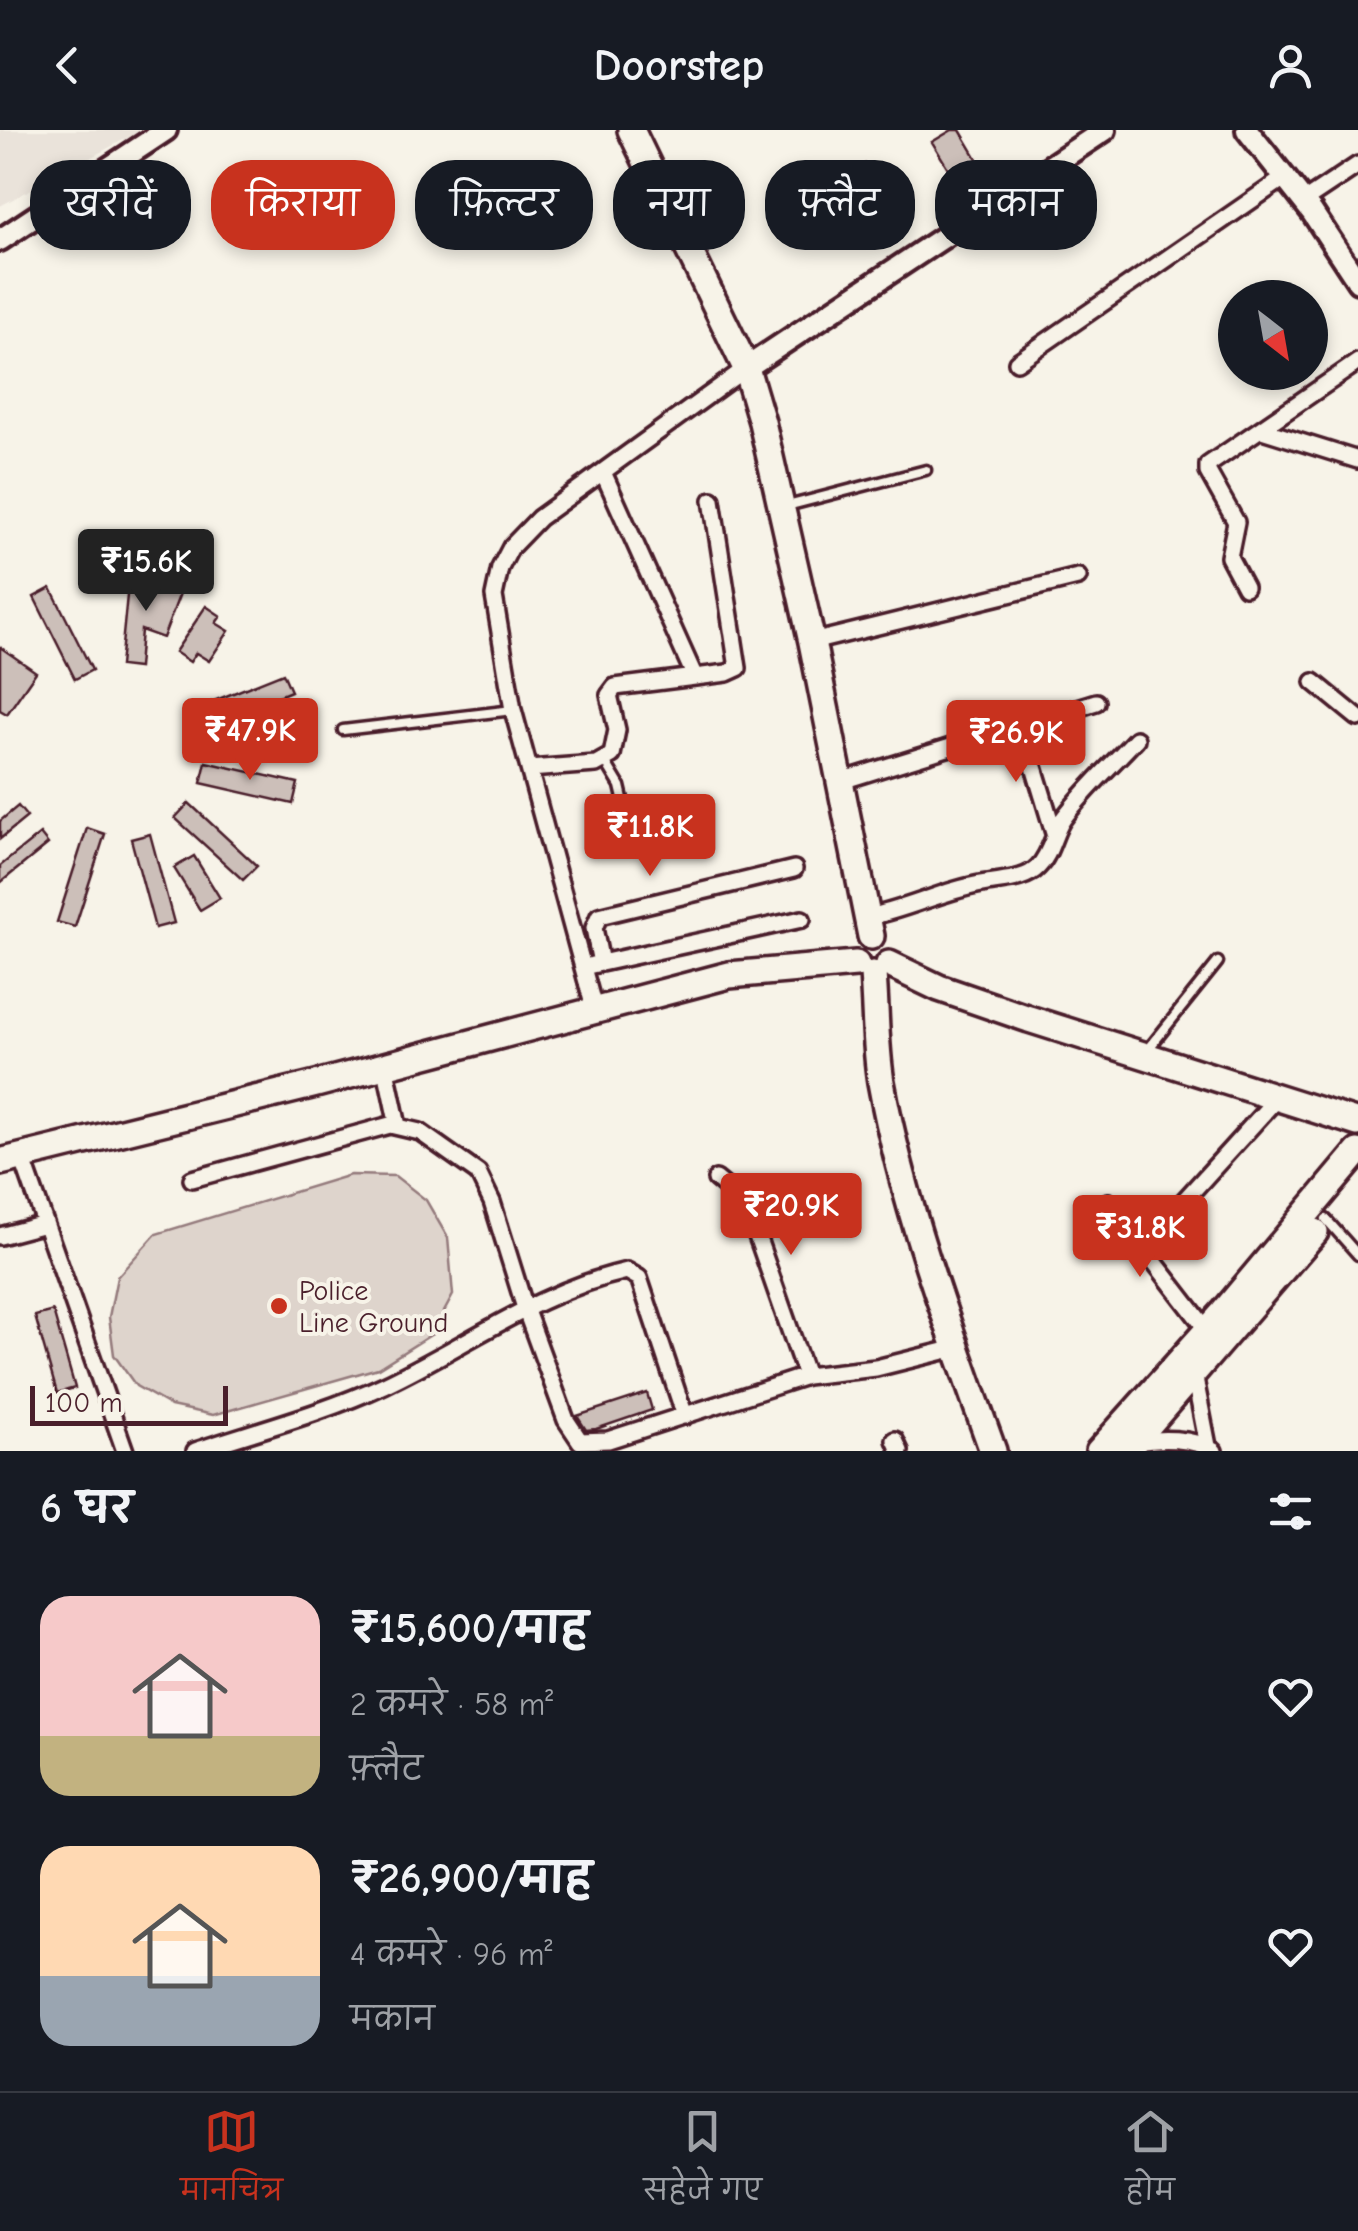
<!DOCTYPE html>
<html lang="hi">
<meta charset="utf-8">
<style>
body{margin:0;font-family:"Comic Neue","Playpen Sans Deva",sans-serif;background:#20242c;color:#f1f3f6;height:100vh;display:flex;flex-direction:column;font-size:38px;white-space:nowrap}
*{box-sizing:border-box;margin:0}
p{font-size:32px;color:#9ea1a6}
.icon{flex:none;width:55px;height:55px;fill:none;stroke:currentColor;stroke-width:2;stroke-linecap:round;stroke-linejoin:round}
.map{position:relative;height:1321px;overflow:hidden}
.details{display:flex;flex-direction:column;background:#171b24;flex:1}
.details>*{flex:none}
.hud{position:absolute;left:30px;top:30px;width:1300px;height:90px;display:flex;gap:20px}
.needle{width:65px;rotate:149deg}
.fabs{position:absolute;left:1218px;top:150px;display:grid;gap:20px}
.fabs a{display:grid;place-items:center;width:110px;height:110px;border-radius:50%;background:#171b24;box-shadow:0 5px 15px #0003;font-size:50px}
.scale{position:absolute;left:30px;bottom:25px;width:198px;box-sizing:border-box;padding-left:10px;border:5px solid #4a1f2b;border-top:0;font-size:28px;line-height:35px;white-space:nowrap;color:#4a1f2b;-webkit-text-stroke:8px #f7f3e8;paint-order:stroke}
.price{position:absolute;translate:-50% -85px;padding:0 22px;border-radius:10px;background:#c8321e;color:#fff;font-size:32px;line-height:65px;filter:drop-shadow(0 2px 5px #0008)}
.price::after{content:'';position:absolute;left:50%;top:60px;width:30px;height:22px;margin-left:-15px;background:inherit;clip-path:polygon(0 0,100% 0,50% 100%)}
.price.active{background:#222;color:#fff}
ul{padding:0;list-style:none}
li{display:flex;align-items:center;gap:30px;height:250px;padding:0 40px}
li span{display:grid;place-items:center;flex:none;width:280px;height:200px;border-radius:30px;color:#555}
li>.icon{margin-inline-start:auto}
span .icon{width:120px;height:120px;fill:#fffc;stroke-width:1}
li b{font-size:42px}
h2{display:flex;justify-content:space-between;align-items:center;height:120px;padding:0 40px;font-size:42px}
.tag{padding:0 35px;border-radius:40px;background:#171b24;box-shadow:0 5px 15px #0003;font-size:35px;line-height:90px}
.tag.active{background:#c8321e;color:#fff}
header{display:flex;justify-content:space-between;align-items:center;height:130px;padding:0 40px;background:#171b24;font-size:45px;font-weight:600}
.menu{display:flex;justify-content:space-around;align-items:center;height:140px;border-top:2px solid #363941;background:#171b24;font-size:28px;color:#9ea1a6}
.menu a{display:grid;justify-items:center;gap:5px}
.menu .active{color:#c8321e}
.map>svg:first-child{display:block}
.built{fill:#eae3da}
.green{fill:#ded4cc;stroke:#947a7c;stroke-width:2.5}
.building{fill:#ccbfb9;stroke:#4a1f2b;stroke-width:2.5}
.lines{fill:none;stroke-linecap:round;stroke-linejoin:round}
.service-casing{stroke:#4a1f2b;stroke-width:15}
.minor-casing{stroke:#4a1f2b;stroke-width:22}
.tertiary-casing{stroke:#4a1f2b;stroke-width:28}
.primary-casing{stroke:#4a1f2b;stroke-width:32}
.service{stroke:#f7f3e8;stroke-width:8}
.minor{stroke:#f7f3e8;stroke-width:15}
.tertiary{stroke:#f7f3e8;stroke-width:20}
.primary{stroke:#f7f3e8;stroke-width:25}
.poi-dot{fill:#c8321e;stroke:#f7f3e8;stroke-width:4}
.labels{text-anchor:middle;stroke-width:8;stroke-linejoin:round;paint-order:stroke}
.poi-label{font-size:28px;fill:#4a1f2b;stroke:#f7f3e8;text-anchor:start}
</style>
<header><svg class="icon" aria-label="back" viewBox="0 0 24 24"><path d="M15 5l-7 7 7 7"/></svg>Doorstep<svg class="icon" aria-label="person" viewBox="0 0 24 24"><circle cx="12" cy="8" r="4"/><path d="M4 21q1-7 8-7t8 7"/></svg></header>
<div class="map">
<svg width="1358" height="1321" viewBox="0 0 1358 1321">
<rect width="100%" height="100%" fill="#f7f3e8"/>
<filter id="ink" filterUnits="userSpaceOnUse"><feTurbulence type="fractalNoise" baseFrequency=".01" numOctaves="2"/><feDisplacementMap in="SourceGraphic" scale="20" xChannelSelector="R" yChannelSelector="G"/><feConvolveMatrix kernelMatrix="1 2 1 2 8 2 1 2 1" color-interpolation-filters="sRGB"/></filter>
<g filter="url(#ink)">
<path class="built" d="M0 0H142L0 76Z"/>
<path class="green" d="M350 1045 395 1046 426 1070 448 1108 453 1165 432 1204 378 1238 213 1285 171 1276 136 1256 114 1225 109 1187 117 1147 156 1104Z"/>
<path class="building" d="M952 0H960L994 57 969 73 932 12Z
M865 34 905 92 876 112 837 54Z
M129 445 150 447 182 458 163 508 141 500 138 538 120 536Z
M51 458 92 540 75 549 34 467Z
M206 476 221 486 216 493 229 501 209 531 196 523 190 532 175 522Z
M0 517 36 542 7 584 0 580Z
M283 543 291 561 202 598 194 579Z
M206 632 298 653 293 674 201 653Z
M189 673 257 736 243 750 175 688Z
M18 676 27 687 0 709V691Z
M87 698 105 704 75 797 57 792Z
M40 704 48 714 0 753V736Z
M150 704 174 793 155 798 131 709Z
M194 726 220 768 200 780 174 738Z
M53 1181 75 1258 57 1263 35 1186Z
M647 1263 652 1280 596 1299 586 1300 577 1286Z"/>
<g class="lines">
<defs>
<path id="service" d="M787 376 926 340
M343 600 513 580
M605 631 620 656 632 707
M1146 922 1218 832
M1326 1089 1358 1125"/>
<path id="minor" d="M1304 71 1358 35
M1017 232 1287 46
M1262 300 1358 330
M603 342 694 545
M1245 457 1229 427 1236 392 1208 342V335L1358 232
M812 512 1078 447
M1314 552 1358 588
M1021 594 1054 703
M529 639 596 634 612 625 617 600 609 565 615 557 727 543 738 538 712 370
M841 651 1096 572
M868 787C909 779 946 759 987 753 1003 750 1026 750 1038 737 1051 724 1053 704 1063 689 1084 660 1112 635 1136 609
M601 833 594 798 599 786 794 739
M592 835 802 789
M594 878 513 580 494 466 500 438 511 417 539 388 746 238
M385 935 398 996
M22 1027 125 1321
M192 1049 390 995 420 1002 478 1043 492 1072 525 1178 566 1290 580 1311 608 1310 806 1246 876 1238 956 1218
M716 1049 734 1064 750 1086 806 1246
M1108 1072 1207 1200
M0 1106 45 1094
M1142 1117 1278 967
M1194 1244 1208 1316
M895 1310 900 1321
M1135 1312C1159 1308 1193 1307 1214 1321
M195 1321C258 1300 324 1283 384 1255 465 1217 538 1161 627 1141L639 1148 685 1286"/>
<path id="tertiary" d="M1247 0 1312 82 1358 152
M0 110 166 0
M746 238 1105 0"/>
<path id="primary" d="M631 0 746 238 762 292 812 512 871 806
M889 834 939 858 1029 889 1358 993
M873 844C876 880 875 916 881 952 904 1078 950 1201 993 1321
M0 1032 316 954 729 845 856 834
M1099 1321 1223 1183 1358 1022
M1126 1321 1315 1102"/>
</defs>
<use href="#service" class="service-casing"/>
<use href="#minor" class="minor-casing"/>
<use href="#tertiary" class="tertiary-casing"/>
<use href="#primary" class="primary-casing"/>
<use href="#service" class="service"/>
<use href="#minor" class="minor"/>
<use href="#tertiary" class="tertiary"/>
<use href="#primary" class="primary"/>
</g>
</g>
<circle class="poi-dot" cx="279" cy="1176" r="10"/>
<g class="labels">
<g class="poi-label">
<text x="299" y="1170">Police<tspan x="299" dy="32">Line Ground</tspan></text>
</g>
</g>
</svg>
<div class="fabs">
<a><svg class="needle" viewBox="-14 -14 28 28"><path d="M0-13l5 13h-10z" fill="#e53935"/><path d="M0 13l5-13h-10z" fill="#9ea1a6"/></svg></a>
</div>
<div class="scale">100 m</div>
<b class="price active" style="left:146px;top:484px">₹15.6K</b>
<b class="price" style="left:250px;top:653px">₹47.9K</b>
<b class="price" style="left:1016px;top:655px">₹26.9K</b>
<b class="price" style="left:650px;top:749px">₹11.8K</b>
<b class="price" style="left:791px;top:1128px">₹20.9K</b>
<b class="price" style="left:1140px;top:1150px">₹31.8K</b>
<div class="hud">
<a class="tag">खरीदें</a>
<a class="tag active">किराया</a>
<a class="tag">फ़िल्टर</a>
<a class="tag">नया</a>
<a class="tag">फ़्लैट</a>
<a class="tag">मकान</a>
</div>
</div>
<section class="details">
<h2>6 घर<svg class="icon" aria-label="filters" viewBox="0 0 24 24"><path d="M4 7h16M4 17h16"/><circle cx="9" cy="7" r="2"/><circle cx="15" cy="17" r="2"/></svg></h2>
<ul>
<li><span style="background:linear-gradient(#f6c9c9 70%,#c2b280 0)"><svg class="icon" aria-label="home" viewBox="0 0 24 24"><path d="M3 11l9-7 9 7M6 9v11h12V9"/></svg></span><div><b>₹15,600/माह</b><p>2 कमरे · 58 m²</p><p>फ़्लैट</p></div><svg class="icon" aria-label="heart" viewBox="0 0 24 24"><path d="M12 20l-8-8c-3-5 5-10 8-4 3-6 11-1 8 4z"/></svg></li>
<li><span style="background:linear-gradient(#ffd9b3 65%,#9aa5b1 0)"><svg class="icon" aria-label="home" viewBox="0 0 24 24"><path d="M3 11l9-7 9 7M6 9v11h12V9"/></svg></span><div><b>₹26,900/माह</b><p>4 कमरे · 96 m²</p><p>मकान</p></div><svg class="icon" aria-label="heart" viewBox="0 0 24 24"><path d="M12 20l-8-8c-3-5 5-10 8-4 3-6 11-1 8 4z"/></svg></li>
</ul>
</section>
<nav class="menu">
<a class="active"><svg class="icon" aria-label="map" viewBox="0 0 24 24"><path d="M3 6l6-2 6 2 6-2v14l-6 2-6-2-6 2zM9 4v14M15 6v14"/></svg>मानचित्र</a>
<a><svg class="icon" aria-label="saved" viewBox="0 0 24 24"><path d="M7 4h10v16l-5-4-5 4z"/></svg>सहेजे गए</a>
<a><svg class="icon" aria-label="home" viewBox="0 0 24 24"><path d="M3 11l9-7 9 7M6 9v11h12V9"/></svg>होम</a>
</nav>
